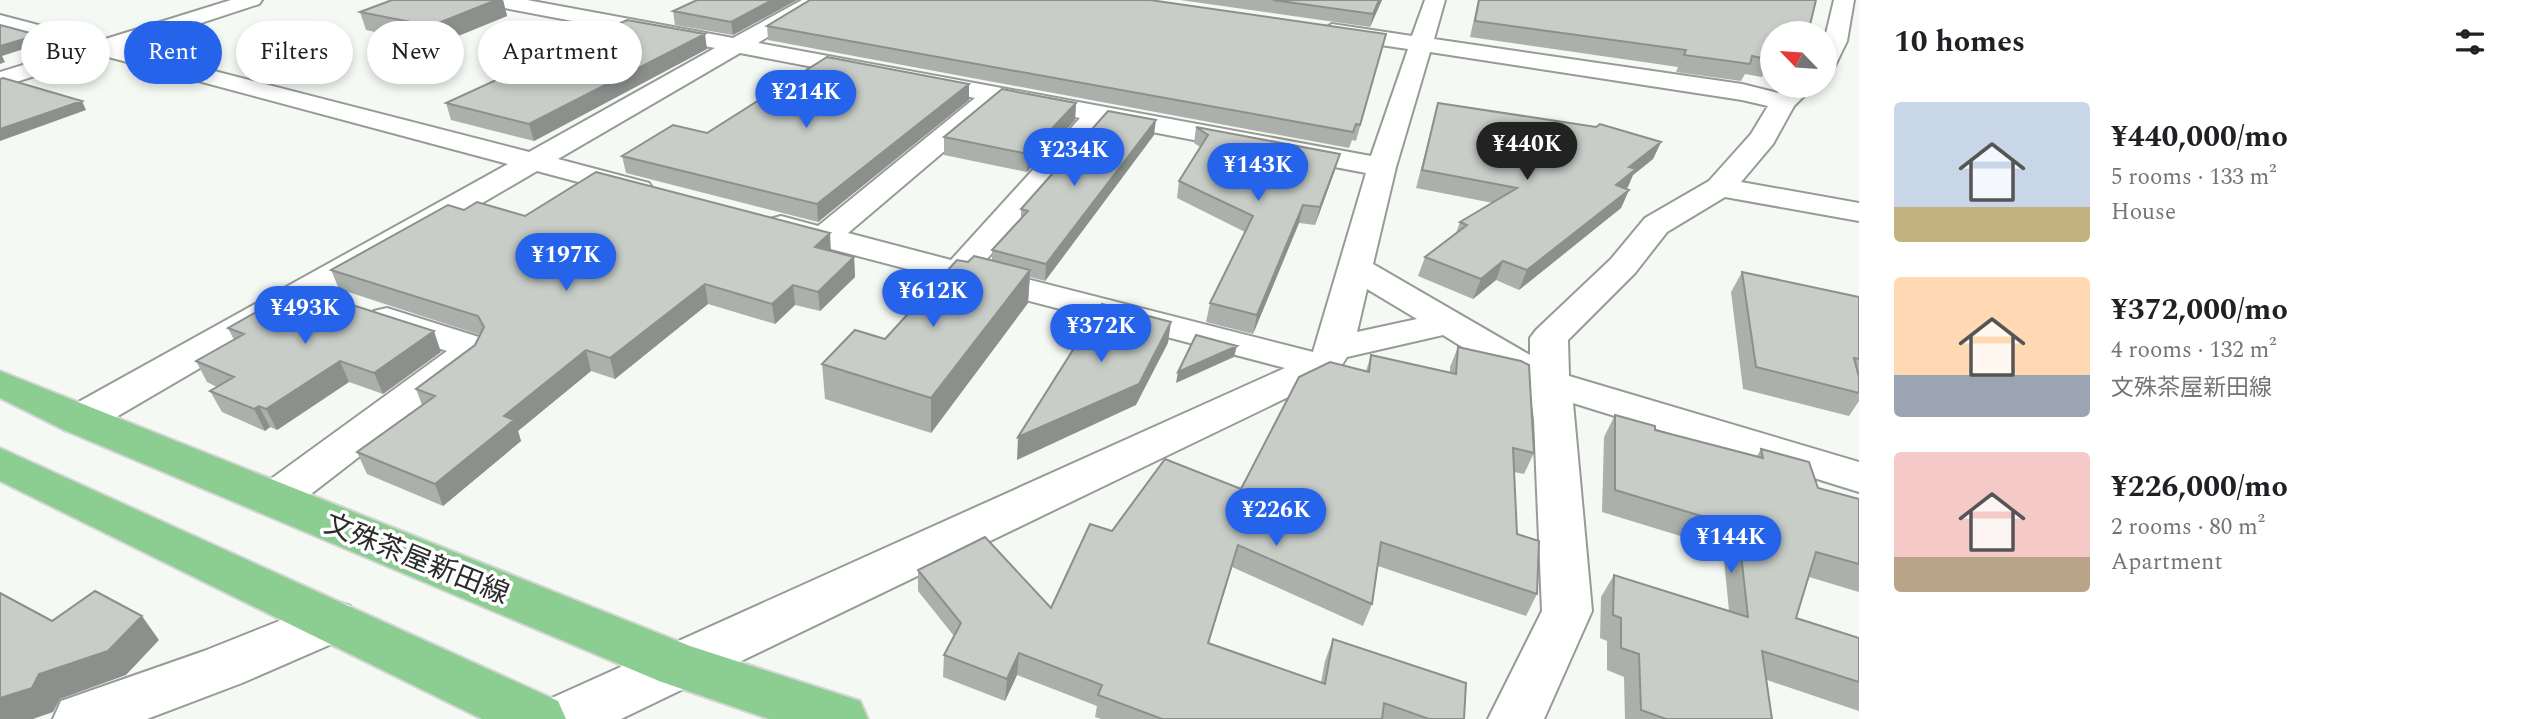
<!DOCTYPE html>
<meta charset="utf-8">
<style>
body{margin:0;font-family:Spectral,"Noto Sans JP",serif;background:#f2f2f2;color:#202124;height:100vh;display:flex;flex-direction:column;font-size:26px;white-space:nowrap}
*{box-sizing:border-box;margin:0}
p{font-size:23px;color:#757577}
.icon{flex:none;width:38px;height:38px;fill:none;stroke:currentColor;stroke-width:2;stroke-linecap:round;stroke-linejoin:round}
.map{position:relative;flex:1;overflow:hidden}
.details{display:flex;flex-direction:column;background:#fff;width:665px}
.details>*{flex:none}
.banner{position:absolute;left:21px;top:21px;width:665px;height:63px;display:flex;gap:14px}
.needle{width:46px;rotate:295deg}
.tools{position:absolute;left:1760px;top:21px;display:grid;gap:14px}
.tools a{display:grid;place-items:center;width:77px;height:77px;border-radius:50%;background:#fff;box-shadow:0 4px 10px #0003;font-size:35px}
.price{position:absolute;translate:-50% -60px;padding:0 16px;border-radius:24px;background:#2563eb;color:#fff;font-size:23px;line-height:46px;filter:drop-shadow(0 2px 4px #0008)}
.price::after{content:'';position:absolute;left:50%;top:42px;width:21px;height:16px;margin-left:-10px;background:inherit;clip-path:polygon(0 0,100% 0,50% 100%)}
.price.active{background:#222;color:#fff}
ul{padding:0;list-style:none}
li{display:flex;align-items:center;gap:21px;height:175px;padding:0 35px}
li span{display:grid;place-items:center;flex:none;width:196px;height:140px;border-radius:7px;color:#555}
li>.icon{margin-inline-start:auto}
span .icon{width:84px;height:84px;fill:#fffc;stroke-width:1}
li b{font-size:30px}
h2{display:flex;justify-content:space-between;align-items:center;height:84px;padding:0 35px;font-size:30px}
.chip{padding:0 24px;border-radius:32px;background:#fff;box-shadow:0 4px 10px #0003;font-size:24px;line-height:63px}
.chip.active{background:#2563eb;color:#fff}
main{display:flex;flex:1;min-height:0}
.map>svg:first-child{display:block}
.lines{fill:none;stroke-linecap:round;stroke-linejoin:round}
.minor-casing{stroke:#969b96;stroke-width:4}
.major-casing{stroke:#d5d5d5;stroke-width:4}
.minor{fill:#fff;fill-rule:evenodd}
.major{fill:#8ccd92;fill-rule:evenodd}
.wall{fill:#acb0ac}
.shaded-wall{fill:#8c908c}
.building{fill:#c8cdc8;stroke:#8c908c;stroke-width:2}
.labels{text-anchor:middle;stroke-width:7;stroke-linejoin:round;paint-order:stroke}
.near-street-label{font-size:28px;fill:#2b2d2b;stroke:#fff}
</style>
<main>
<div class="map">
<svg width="1859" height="719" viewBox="0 0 1859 719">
<rect width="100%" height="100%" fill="#f4f9f4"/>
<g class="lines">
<defs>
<path id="minor" d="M231 0H262L259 4 125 48 529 152 715 48 494 6 484 0H527L733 38 802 0H827L758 43 1371 156 1408 49 1332 38 1321 31 1332 24 1412 36 1425 0H1445L1434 39 1742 84 1778 93 1787 86H1814L1794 106 1773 144 1741 182 1859 203V221L1725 197 1667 232 1635 273 1568 340 1569 376 1859 462V492L1573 403 1592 611 1544 719H1488L1542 611 1534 420 1530 389 1443 335 1347 357 1336 374 621 719H537L545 701 1285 368 770 233 765 226 770 219 781 216 818 226 975 98 740 53 558 159 649 183 653 189 649 195 638 198 537 171 94 430 79 433 64 430 58 420 64 410 508 164 101 55 0 87V72L75 49 0 29V15L99 41ZM1430 52 1742 100 1768 106 1751 134 1709 181 1645 218 1611 259 1536 330 1530 338V355L1373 264 1396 167ZM1001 103 1080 118 951 260 848 233ZM1105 123 1366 173 1313 352 980 267ZM1367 289 1417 319 1357 332Z
M1834 0H1854L1847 41 1833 70 1825 72V38Z
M387 308 482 338 488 346 479 364 289 511 273 516 257 511 250 500 257 489 447 351 374 327 369 319 374 311Z
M332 600 350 606 358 621 350 636 242 683 147 719H53L61 701 204 651Z"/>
<path id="major" d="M0 371 690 646 860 701 868 719H769L659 681 64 430 0 398Z
M0 448 558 701 566 719H482L0 481Z"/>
</defs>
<use href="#minor" class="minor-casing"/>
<use href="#major" class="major-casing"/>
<use href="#minor" class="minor"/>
<use href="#major" class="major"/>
</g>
<path class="wall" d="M392 0H503L507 16 436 45 366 30 360 12Z
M797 0 733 35 675 25 673 11Z
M1180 0H1382L1370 27Z
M1478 0H1816L1773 33V69L1767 68 1762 77 1745 74 1741 81 1676 72 1678 67 1470 37Z
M767 26 1386 34 1356 141 1352 140 1349 148 768 40Z
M707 49 534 141 451 120 446 103Z
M969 84V100L818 222 626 173 622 156 707 133Z
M1076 103 1075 120 1027 172 944 155V137Z
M1438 103 1661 142 1653 159 1633 175 1626 189 1629 190 1621 208 1519 290 1496 280 1473 299 1418 276 1425 257 1456 233 1460 222 1493 203 1416 188Z
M1196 127 1340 154 1335 170 1315 225 1299 223 1253 334 1206 322 1210 303 1245 232 1177 198 1179 181 1200 147 1194 143Z
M1154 135 1045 281 1030 277 1028 303 931 433 825 399 822 364 885 339 968 262 992 261V250L1021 219V209Z
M464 210 831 251 854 257 855 277 820 311 795 305 775 324 708 304 615 379 591 371 518 431 521 441 443 506 367 474 357 452 422 405 416 389 475 345 480 335 339 289 331 270Z
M1742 272 1859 297V401L1849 416 1743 389 1731 292Z
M228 328 441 352 383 394 349 382 277 430 270 427 265 431 222 412 210 391 217 387 207 382 196 361 234 340Z
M1458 347 1534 453 1524 474 1514 472 1517 534 1537 594 1526 616 1378 566 1372 604 1363 626 1232 567 1209 643 1321 682 1325 661 1333 639 1464 719H1101L1095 717 1097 706 1017 675 1005 701 943 677 944 655 954 636 918 591V570L1051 608 1112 531 1241 489 1366 371 1371 355 1450 372V367Z
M1615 415 1655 430 1757 456 1761 449 1818 488 1859 499V592L1809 577 1796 618 1859 638V711L1767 680 1772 719H1625L1624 677 1607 670V641L1600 638 1601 597 1614 575 1729 611 1723 549 1602 512 1604 437Z"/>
<path class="shaded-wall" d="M496 0H503L507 16 436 45 431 26Z
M772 0H797L733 35 731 22Z
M1379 0H1382L1370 27 1373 14Z
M705 34 707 49 534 141 529 124Z
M38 35 42 43 2 56 5 62 0 64V46Z
M969 84V100L818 222 817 204Z
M82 101 86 110 0 141V129Z
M1076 103 1075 120 1027 172 1028 154Z
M1156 120 1154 135 1045 281 1046 264Z
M1661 142 1653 159 1633 175 1628 187 1608 204 1616 185 1629 167Z
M1340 154 1335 170 1315 225 1320 207Z
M1629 190 1621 208 1519 290 1527 270Z
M1303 205 1299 223 1253 334 1257 315Z
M830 233 831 252 815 247Z
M854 257 855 277 820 311 818 292Z
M1503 261 1496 280 1473 299 1481 279Z
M1030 270 1028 303 931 433V398Z
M705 284 708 304 615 379 610 358Z
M793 285 795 305 775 324 772 304Z
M1171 322 1168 343 1136 405 1017 460 1018 437Z
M434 331 441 352 383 394 374 373Z
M1237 346 1234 357 1176 383 1178 372Z
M586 350 591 371 518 431 521 441 443 506 435 484 504 416Z
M340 361 349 382 277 430 266 409Z
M259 406 270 427 265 431 254 409Z
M1238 545 1232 567 1202 665 1208 643Z
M142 616 159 640 126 675 60 699 53 712 33 719H0V698L39 674Z
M1019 653 1017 675 1005 701 1007 679Z"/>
<path class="building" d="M392 0H496L431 26 360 12Z
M697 0H772L731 22 673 11Z
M810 0H1150L1386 34 1360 125 1356 124 1353 132 767 26Z
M1273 0H1379L1373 14Z
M1479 0H1816L1808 33H1773V55L1771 60 1752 56 1750 64 1684 55 1686 50 1475 21Z
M627 20 705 34 529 124 446 103Z
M0 25 38 35 0 46Z
M827 57 969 84 817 204 622 156 673 125 707 133Z
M3 78 82 101 0 129V79Z
M1002 89 1076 103 1028 154 944 137Z
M1438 103 1596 127 1600 124 1661 142 1629 167 1636 169 1616 185 1629 190 1527 270 1503 261 1481 279 1425 257 1467 225 1460 222 1517 188 1422 170Z
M1108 111 1156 120 1046 264 992 250 1028 211 1021 209Z
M1196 127 1340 154 1320 207 1303 205 1257 315 1210 303 1253 216 1179 181 1208 135Z
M596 172 830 233 815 247 854 257 818 292 793 285 772 304 705 284 610 358 586 350 504 416 514 420 435 484 357 452 435 396 416 389 475 345 484 327 478 316 331 270 448 205 464 210 477 202 525 216Z
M974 256 1030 270 931 398 822 364 855 330 885 339 957 260 968 262Z
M1742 272 1859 297V359L1854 358 1859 377V393L1756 367Z
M299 288 434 331 374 373 340 361 266 409 259 406 254 409 210 391 234 377 196 361 244 334 228 328Z
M1102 304 1171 322 1139 384 1018 437Z
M1196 335 1237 346 1178 372Z
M1458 347 1521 361 1529 365 1534 453 1513 448 1517 534 1539 541 1537 594 1381 542 1372 604 1238 545 1208 643 1325 684 1333 639 1466 683 1464 719H1429L1384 703 1382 719H1162L1098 695 1102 685 1019 653 1007 679 944 655 961 623 918 570 985 537 1051 608 1090 524 1112 531 1165 459 1241 489 1299 377 1330 362 1369 372 1371 355 1456 374Z
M1615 415 1655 426V430L1763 458 1761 449 1809 462 1818 488 1859 499V564L1816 552 1796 618 1859 638V682L1762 651 1772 719H1666L1641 710 1639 654 1621 648V618L1613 615 1614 575 1748 617 1738 527 1615 490Z
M95 591 142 616 108 651 39 674 32 688 0 698V593L52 621Z"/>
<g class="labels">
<g class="near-street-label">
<text transform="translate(417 558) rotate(22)" y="10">文殊茶屋新田線</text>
</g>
</g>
</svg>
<div class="tools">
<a><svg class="needle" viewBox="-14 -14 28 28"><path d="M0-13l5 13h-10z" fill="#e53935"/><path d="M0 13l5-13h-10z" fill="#757577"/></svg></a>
</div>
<b class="price" style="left:806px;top:130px">¥214K</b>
<b class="price active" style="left:1527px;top:182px">¥440K</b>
<b class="price" style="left:1074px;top:188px">¥234K</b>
<b class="price" style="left:1258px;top:203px">¥143K</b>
<b class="price" style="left:566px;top:293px">¥197K</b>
<b class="price" style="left:933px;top:329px">¥612K</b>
<b class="price" style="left:305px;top:346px">¥493K</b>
<b class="price" style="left:1101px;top:364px">¥372K</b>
<b class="price" style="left:1276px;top:548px">¥226K</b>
<b class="price" style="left:1731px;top:575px">¥144K</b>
<div class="banner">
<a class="chip">Buy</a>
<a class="chip active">Rent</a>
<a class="chip">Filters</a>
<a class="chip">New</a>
<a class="chip">Apartment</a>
</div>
</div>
<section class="details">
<h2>10 homes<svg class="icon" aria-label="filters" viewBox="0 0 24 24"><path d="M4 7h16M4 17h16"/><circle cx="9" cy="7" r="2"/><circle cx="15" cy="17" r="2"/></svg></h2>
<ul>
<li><span style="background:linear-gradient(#c9d6e8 75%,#c2b280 0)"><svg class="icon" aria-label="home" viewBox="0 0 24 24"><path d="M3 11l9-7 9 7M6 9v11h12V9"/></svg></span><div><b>¥440,000/mo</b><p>5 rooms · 133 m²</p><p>House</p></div></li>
<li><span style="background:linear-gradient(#ffd9b3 70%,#9aa5b1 0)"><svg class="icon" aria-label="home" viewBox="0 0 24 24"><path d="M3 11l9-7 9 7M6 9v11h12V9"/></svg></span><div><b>¥372,000/mo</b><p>4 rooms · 132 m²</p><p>文殊茶屋新田線</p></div></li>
<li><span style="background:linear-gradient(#f6c9c9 75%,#b9a48a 0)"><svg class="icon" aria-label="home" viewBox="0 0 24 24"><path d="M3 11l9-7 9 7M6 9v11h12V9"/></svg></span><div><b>¥226,000/mo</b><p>2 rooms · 80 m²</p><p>Apartment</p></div></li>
</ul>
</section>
</main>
